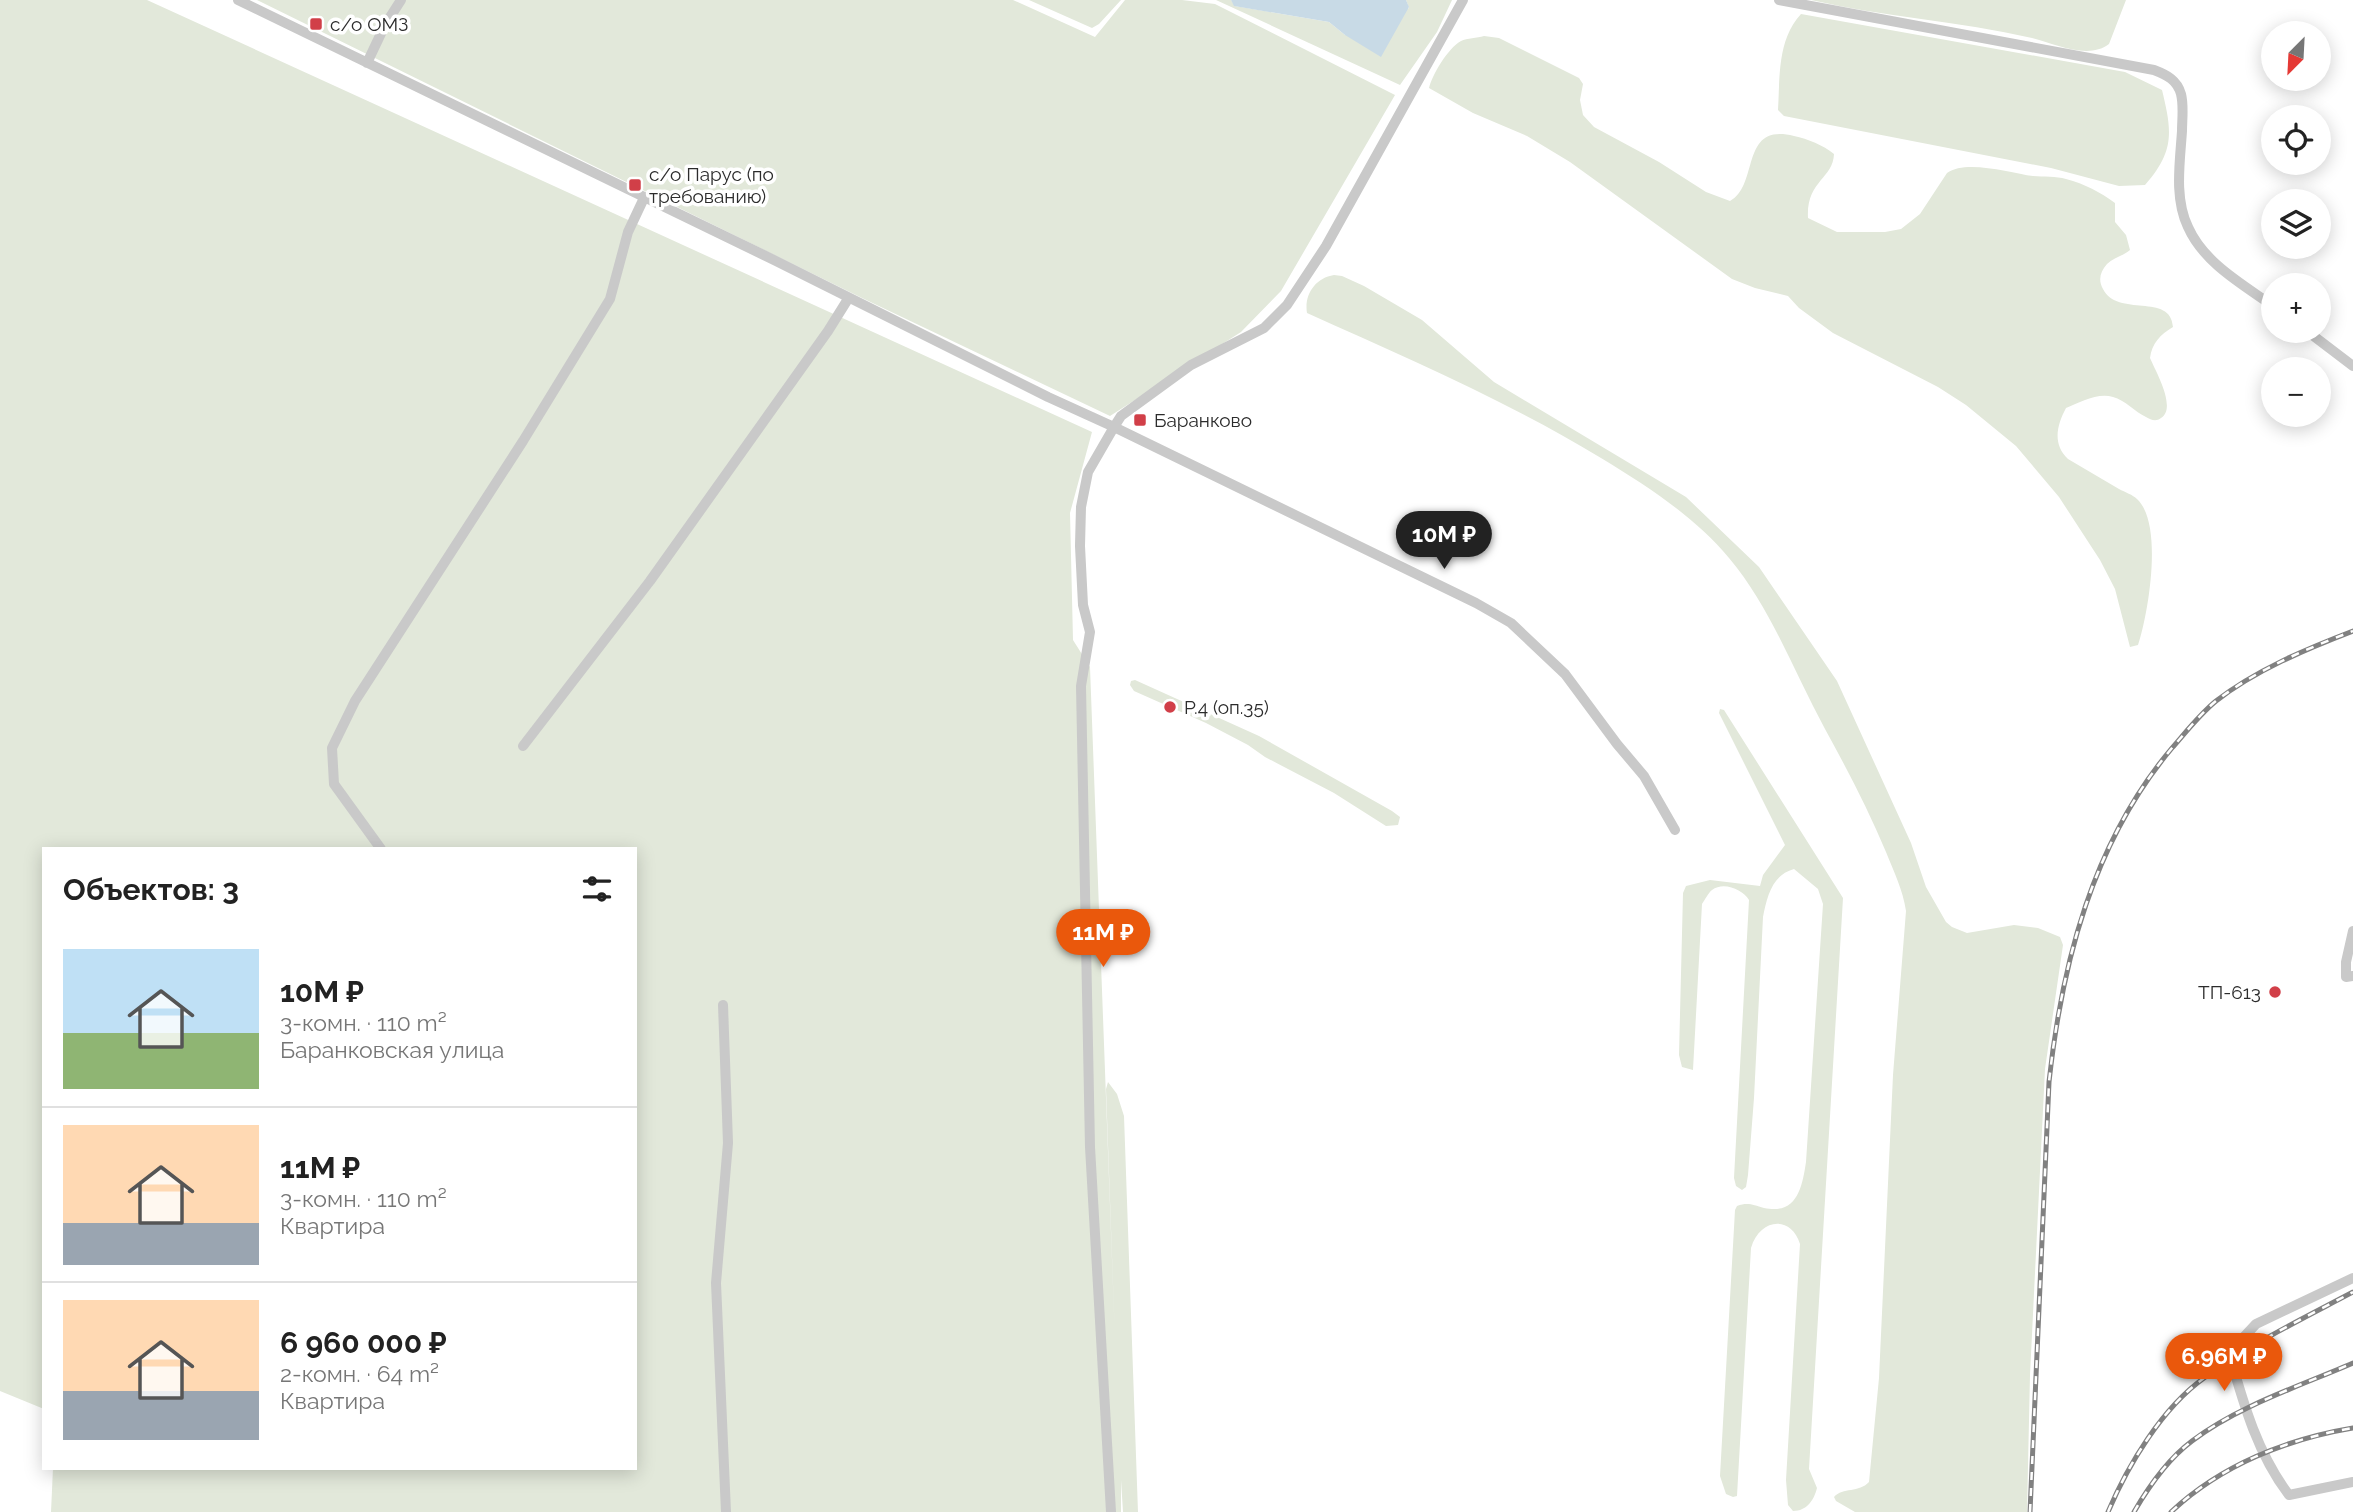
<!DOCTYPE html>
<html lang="ru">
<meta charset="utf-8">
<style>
body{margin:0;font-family:Raleway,sans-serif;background:#f2f2f2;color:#222;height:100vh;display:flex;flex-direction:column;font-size:26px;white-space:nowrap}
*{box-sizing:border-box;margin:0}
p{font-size:23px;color:#767676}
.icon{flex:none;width:38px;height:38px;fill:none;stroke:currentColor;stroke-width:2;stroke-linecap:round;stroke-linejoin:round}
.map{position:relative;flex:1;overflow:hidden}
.details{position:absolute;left:42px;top:847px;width:595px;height:623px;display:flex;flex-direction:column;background:#fff;border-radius:0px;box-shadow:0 4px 18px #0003}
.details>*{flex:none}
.needle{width:46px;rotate:204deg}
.controls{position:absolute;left:2261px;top:21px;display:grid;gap:14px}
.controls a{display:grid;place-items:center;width:70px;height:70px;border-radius:50%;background:#fff;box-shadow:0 4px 18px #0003;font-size:35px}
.price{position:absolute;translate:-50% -60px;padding:0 16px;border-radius:24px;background:#ea580c;color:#fff;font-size:23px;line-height:46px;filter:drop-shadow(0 2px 4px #0008)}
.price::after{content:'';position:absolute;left:50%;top:42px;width:21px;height:16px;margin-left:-10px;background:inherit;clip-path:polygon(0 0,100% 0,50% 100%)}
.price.active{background:#222;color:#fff}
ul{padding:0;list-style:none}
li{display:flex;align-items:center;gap:21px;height:175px;padding:0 21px}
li+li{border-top:2px solid #e0e0e0}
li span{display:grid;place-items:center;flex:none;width:196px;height:140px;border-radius:0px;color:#555}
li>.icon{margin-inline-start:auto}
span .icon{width:84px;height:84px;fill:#fffc;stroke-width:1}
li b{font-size:30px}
h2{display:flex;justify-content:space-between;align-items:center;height:84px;padding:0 21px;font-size:30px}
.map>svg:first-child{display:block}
.green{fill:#e2e8da}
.water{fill:#c8dae6}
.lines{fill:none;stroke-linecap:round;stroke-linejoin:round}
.street{stroke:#c9c9c9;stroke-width:10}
.rail-casing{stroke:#818181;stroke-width:5}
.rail{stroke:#fff;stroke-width:2.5;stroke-dasharray:8;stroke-linecap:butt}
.poi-dot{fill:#d13f48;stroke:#fff;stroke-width:2.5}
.labels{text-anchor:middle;stroke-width:7;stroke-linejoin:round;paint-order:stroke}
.poi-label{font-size:19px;fill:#2c2c2c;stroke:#fff;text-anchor:start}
</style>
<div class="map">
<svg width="2353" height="1512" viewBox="0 0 2353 1512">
<rect width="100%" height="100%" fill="#fff"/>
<path class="green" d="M0 0H147L1092 432 1070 513 1073 640 1090 667 1115 1340 1106 1089 1108 1082 1117 1094 1124 1116 1138 1512H1123L1121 1480V1512H51L53 1468H635V849H44V1409L0 1391Z
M257 0H1013L1095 37 1125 0H1182L1215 4 1395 95 1281 291 1241 332 1110 416 862 298Z
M1029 0H1121L1099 24 1092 28Z
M1216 0H1231L1235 6 1329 22 1345 35 1409 8 1406 0H1452L1437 32 1400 85Z
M1811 0H2126L2109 44C2088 60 2056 44 2032 38 1959 21 1883 17 1811 0Z
M1801 14 2125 72 2162 90C2172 131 2175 151 2145 185L2119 186 2051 168 1784 116 1778 110C1780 78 1777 40 1801 14Z
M1484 36 1499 38 1579 78 1583 84 1580 100 1583 115 1594 127 1659 162 1706 192 1730 201C1760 185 1739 122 1794 136 1808 139 1823 145 1834 154 1833 179 1806 181 1808 218L1837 232H1885L1901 229 1920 214 1947 173C1966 159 2011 173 2033 176 2044 177 2056 176 2066 179 2085 184 2100 192 2115 203V222L2126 235 2130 250C2123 256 2113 258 2107 264 2100 272 2098 280 2103 289 2117 318 2171 292 2173 327 2160 335 2152 343 2150 358 2156 372 2177 408 2161 418 2156 422 2151 420 2146 417 2135 412 2125 400 2113 397 2098 392 2079 403 2066 408 2057 425 2052 444 2068 459 2085 469 2102 479 2119 489 2125 492 2133 495 2137 499 2164 524 2148 615 2138 645L2130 647 2115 589 2100 560 2059 497 2016 446 1966 405 1938 387 1833 333 1799 308 1788 296 1755 288 1732 279 1570 162 1527 136 1473 113 1429 88C1432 75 1448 48 1461 41 1467 38 1477 38 1484 36Z
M1334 275 1342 276 1364 286 1422 320 1494 382 1686 497 1759 567 1837 681 1911 843 1926 887 1946 922 1952 927 1967 933 2014 925 2038 928 2060 937 2063 945 2045 1069 2030 1375 2027 1512H1855L1836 1501 1834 1497C1843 1487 1859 1493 1869 1482L1879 1378 1893 1075 1906 911C1903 890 1894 872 1886 852 1868 809 1847 769 1825 729 1794 672 1771 608 1729 558 1694 516 1647 486 1601 458 1507 401 1407 358 1307 313 1304 295 1315 278 1334 275Z
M1135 680 1259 736 1392 811 1400 817 1398 825 1386 826 1334 793 1265 757 1248 745 1206 723 1134 691 1130 685 1131 681Z
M1720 709 1724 710 1843 898 1809 1469 1817 1488C1814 1500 1807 1511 1793 1511L1788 1505 1786 1480 1800 1244C1791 1215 1760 1218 1751 1248L1737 1496 1733 1497 1726 1494 1720 1476 1735 1210 1737 1206C1748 1202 1753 1205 1764 1208 1797 1215 1802 1188 1806 1162L1823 904 1818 889 1794 869C1772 875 1767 897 1763 917L1754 1098 1748 1175 1746 1187 1742 1190 1736 1186 1734 1178 1749 900C1743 890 1724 881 1712 890 1708 893 1705 900 1702 904L1693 1070 1682 1067 1679 1055 1683 893 1686 886 1710 880 1760 886 1763 875 1785 845 1719 713Z"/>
<path class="water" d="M1231 0H1406L1409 7 1381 57 1345 35 1329 22 1234 6Z"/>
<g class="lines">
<path class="street" d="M238 0 774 260 1048 397 1114 427 1121 416 1191 365 1264 328 1287 305 1326 246 1463 0
M1779 0 2154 70C2167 75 2177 80 2181 94 2184 106 2182 119 2182 131 2180 162 2174 198 2188 227 2204 263 2242 284 2273 306
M367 63 385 25 401 0
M2307 331 2353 366
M523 746 650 581 828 331 848 299
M381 849 334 784 332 748 355 701 523 441 610 299 628 232 644 198
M2353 931 2346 962V977L2353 976
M723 1005 728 1143 716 1283 726 1512
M2353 1278 2256 1324 2229 1353C2243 1402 2257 1453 2289 1495L2353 1482
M1111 1512 1090 1147 1081 686 1090 632 1083 605 1080 546 1081 507 1088 472 1114 427 1476 603 1511 623 1565 674 1617 744 1644 776 1675 830"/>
<defs>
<path id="rail" d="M2030 1512 2049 1082C2062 962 2093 842 2172 748 2186 732 2200 714 2216 701 2256 670 2306 649 2353 631
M2108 1512C2128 1465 2162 1408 2204 1378 2248 1345 2304 1318 2353 1292
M2134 1512C2149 1486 2168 1459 2192 1441 2238 1406 2300 1386 2353 1363
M2171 1512C2221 1465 2287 1439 2353 1428"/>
</defs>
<use href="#rail" class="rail-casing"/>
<use href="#rail" class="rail"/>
</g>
<g class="poi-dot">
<rect x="309" y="17" width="14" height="14" rx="3.5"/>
<rect x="628" y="178" width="14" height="14" rx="3.5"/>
<rect x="1133" y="413" width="14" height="14" rx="3.5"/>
<circle cx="1170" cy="707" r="7"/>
<circle cx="2275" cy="992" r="7"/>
</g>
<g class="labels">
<g class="poi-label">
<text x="330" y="31">с/о ОМЗ</text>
<text x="649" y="181">с/о Парус (по<tspan x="649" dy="22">требованию)</tspan></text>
<text x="1154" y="427">Баранково</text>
<text x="1184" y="714">Р.4 (оп.35)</text>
<text x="2261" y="999" text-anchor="end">ТП-613</text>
</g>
</g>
</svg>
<div class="controls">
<a><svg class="needle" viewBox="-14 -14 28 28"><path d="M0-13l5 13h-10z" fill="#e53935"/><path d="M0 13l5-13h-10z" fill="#767676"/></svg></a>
<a><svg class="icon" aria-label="locate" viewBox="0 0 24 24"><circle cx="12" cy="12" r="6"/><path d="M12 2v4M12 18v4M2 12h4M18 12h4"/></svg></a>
<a><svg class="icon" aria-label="layers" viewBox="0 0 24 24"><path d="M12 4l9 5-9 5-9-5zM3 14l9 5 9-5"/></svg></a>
<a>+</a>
<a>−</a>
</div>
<b class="price active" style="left:1444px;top:571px">10M ₽</b>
<b class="price" style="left:1103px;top:969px">11M ₽</b>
<b class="price" style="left:2224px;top:1393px">6.96M ₽</b>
<section class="details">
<h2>Объектов: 3<svg class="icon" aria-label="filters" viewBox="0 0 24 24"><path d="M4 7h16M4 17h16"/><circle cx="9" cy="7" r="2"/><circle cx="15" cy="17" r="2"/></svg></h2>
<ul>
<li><span style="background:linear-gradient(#bfe0f5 60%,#8fb573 0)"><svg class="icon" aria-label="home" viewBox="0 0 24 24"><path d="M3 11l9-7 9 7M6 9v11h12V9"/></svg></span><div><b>10M ₽</b><p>3-комн. · 110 m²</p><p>Баранковская улица</p></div></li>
<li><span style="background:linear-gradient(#ffd9b3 70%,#9aa5b1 0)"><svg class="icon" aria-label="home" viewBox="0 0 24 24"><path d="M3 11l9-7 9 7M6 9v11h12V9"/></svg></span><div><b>11M ₽</b><p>3-комн. · 110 m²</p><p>Квартира</p></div></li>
<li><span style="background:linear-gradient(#ffd9b3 65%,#9aa5b1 0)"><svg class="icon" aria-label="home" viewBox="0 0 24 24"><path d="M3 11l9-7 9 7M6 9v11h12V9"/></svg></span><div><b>6 960 000 ₽</b><p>2-комн. · 64 m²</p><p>Квартира</p></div></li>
</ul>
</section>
</div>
